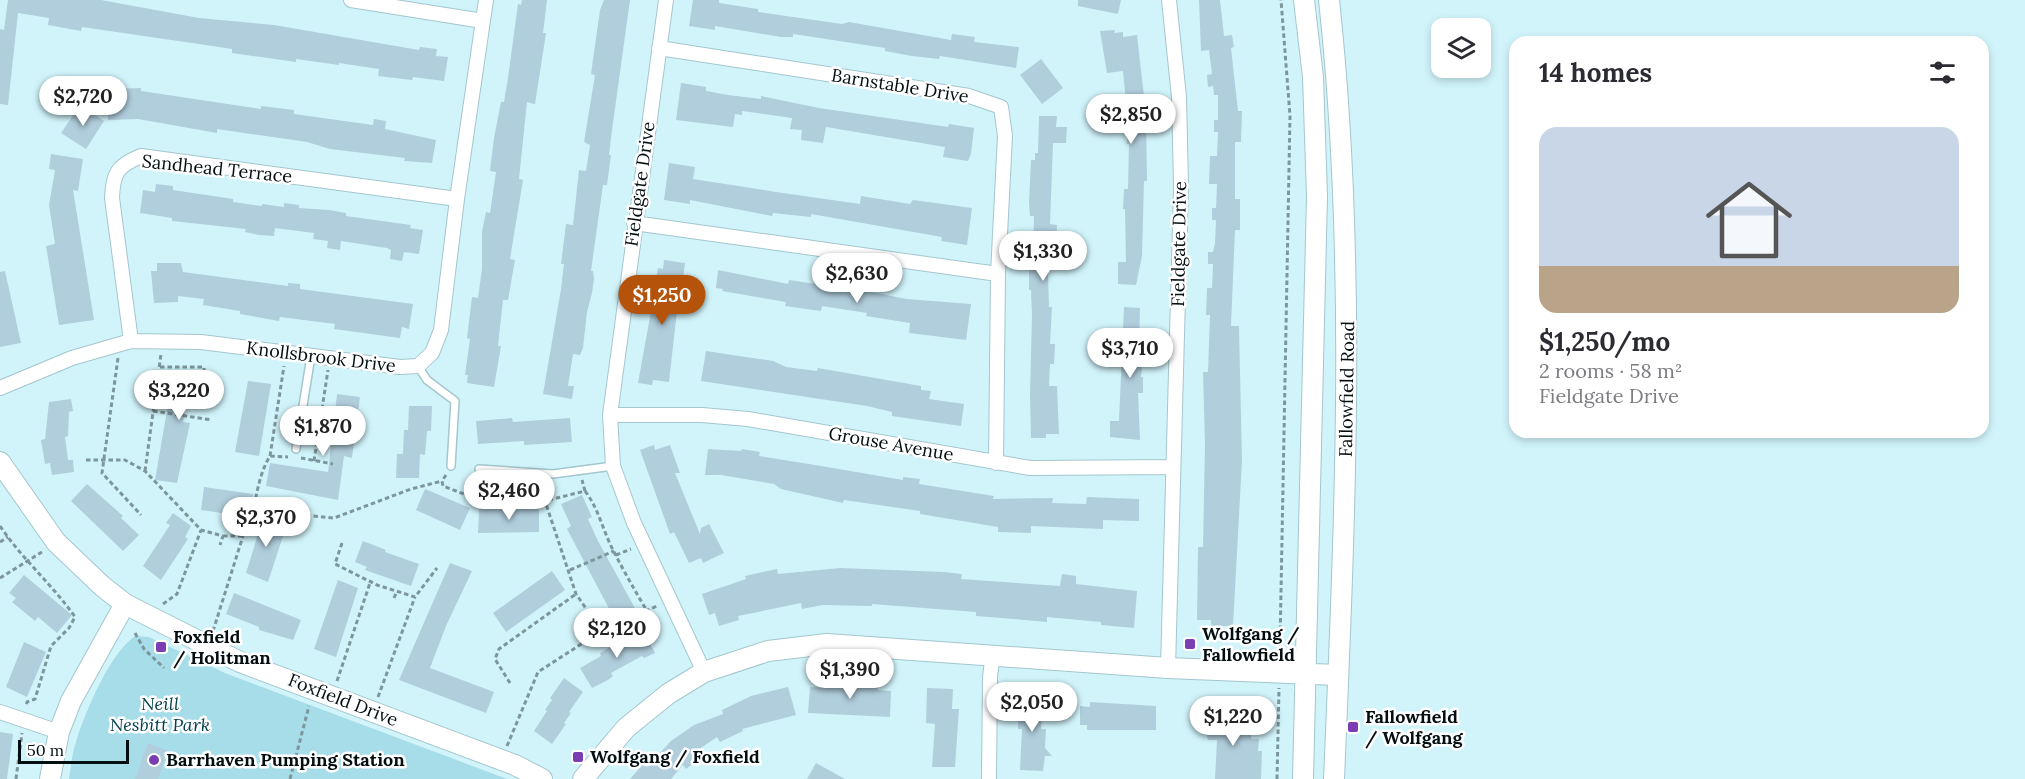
<!DOCTYPE html>
<meta charset="utf-8">
<style>
body{margin:0;font-family:Lora,serif;background:#f7f7f7;color:#2b2b33;height:100vh;display:flex;flex-direction:column;font-size:22px;white-space:nowrap}
*{box-sizing:border-box;margin:0}
p{font-size:20px;color:#7c7c81}
.icon{flex:none;width:33px;height:33px;fill:none;stroke:currentColor;stroke-width:2;stroke-linecap:round;stroke-linejoin:round}
.map{position:relative;flex:1;overflow:hidden}
.panel{position:absolute;left:1509px;top:36px;width:480px;height:402px;display:flex;flex-direction:column;background:#fff;border-radius:18px;box-shadow:0 3px 9px #0003}
.panel>*{flex:none}
.controls{position:absolute;left:1431px;top:18px;display:grid;gap:12px}
.controls a{display:grid;place-items:center;width:60px;height:60px;border-radius:12px;background:#fff;box-shadow:0 3px 9px #0003;font-size:30px}
.scale{position:absolute;left:18px;bottom:15px;width:111px;box-sizing:border-box;padding-left:6px;border:3px solid #030e11;border-top:0;font-size:16px;line-height:21px;white-space:nowrap;color:#030e11;-webkit-text-stroke:4px #fff;paint-order:stroke}
.price{position:absolute;translate:-50% -51px;padding:0 14px;border-radius:21px;background:#fff;color:#222;font-size:20px;line-height:39px;filter:drop-shadow(0 2px 3px #0008)}
.price::after{content:'';position:absolute;left:50%;top:36px;width:18px;height:14px;margin-left:-9px;background:inherit;clip-path:polygon(0 0,100% 0,50% 100%)}
.price.on{background:#b45309;color:#fff}
ul{padding:0;list-style:none}
li{display:grid;align-content:center;gap:12px;height:318px;padding:0 30px}
li span{display:grid;place-items:center;height:186px;border-radius:18px;color:#555}
li>.icon{margin-inline-start:auto}
span .icon{width:108px;height:108px;fill:#fffc;stroke-width:1}
li b{font-size:26px}
h2{display:flex;justify-content:space-between;align-items:center;height:72px;padding:0 30px;font-size:26px}
.map>svg:first-child{display:block}
.green{fill:#a6dde8}
.building{fill:#b1cedd}
.lines{fill:none;stroke-linecap:round;stroke-linejoin:round}
.lane-casing{stroke:#a4c6ce;stroke-width:10}
.street-casing{stroke:#a4c6ce;stroke-width:16}
.secondary-casing{stroke:#a4c6ce;stroke-width:22}
.path{stroke:#7d969b;stroke-width:3;stroke-dasharray:4.5 3;stroke-linecap:butt}
.lane{stroke:#fff;stroke-width:7}
.street{stroke:#fff;stroke-width:14}
.secondary{stroke:#fff;stroke-width:20}
.poi-dot{fill:#7b3db2;stroke:#fff;stroke-width:2}
.labels{text-anchor:middle;stroke-width:5;stroke-linejoin:round;paint-order:stroke}
.street-label{font-size:18px;fill:#030e11;stroke:#fff}
.poi-label{font-size:18px;font-weight:bold;fill:#030e11;stroke:#fff;text-anchor:start}
.park-label{font-size:18px;font-style:italic;fill:#05424d;stroke:#fff}
</style>
<div class="map">
<svg width="2025" height="779" viewBox="0 0 2025 779">
<rect width="100%" height="100%" fill="#d1f4fb"/>
<path class="green" d="M135 636 149 637 225 673 507 779H69C71 767 72 753 76 742 85 712 110 653 135 636Z"/>
<path class="building" d="M8 0H101L199 18 274 25 419 50 420 47 437 49 436 56 448 57 444 81 413 77 412 80 378 76 379 69 339 63V65L296 59V62L232 53V49L192 43 82 27 81 31 48 25 49 18 18 13 8 105 0 104V29L4 30Z
M522 0H547L543 33H546L535 104 527 102 519 179 523 180 510 259 515 260 508 300H503L498 346H501L494 387 467 383 468 375H465L470 339 467 338 472 297 478 298 482 269V232L486 212 490 213 496 172 490 171 494 138 501 102H504L508 78 518 4 521 5Z
M604 0H630L612 130 609 155H611L607 185H603L591 271H593L594 279 592 293 587 312 583 348 580 355 573 354 568 386H574L572 399 543 394 561 289 564 264H561L566 224 573 225 579 170 586 171 590 145 584 142 595 75 591 74 600 10Z
M693 0H719V3L758 9V12L842 24 849 22 951 40 952 34 975 37 974 42 1019 47 1016 68 940 56 939 59 912 56 885 51V48L793 34V37H781L715 26V30L689 26Z
M1078 0H1121L1118 14 1078 6Z
M1199 0H1220L1224 36 1232 35 1234 47 1231 48 1238 111H1242L1241 142H1235V199H1240V230H1235L1231 326H1239L1242 461 1233 626H1211V620H1197L1198 547H1203L1205 444 1203 372H1208L1210 315H1206L1207 288H1212L1213 264H1208V252H1213L1215 243 1216 220H1212V208H1216L1217 184H1209L1210 156H1217L1218 132H1214V120H1218V95H1214L1213 86 1208 87 1207 75 1212 74 1209 50 1201 51Z
M1115 30 1114 33 1123 32V37L1137 35 1146 114 1147 181H1144L1142 256 1136 285 1118 284V262H1126L1125 209H1123L1124 189H1128L1129 144H1127V135H1125L1127 114 1123 71 1107 73 1100 31Z
M1041 59 1063 88 1042 104 1020 75Z
M681 83 706 87V91L728 95 761 99V96L819 108 948 127 949 124 974 128 971 154 968 161 943 157 945 147 826 127 823 143 801 140 802 130 790 129 792 118 742 111V115L735 114 733 127 676 120Z
M141 88V91L261 109V106L294 110V114L373 125 374 119 386 121 385 129 436 140 432 163 404 161 405 158 330 149 307 142 217 129V133L138 119 108 120 107 89Z
M80 105 104 121 86 149 61 133Z
M1039 116H1057L1056 127H1067L1066 143H1053L1050 224 1057 225 1056 247 1050 248 1048 275 1049 307H1052L1050 344H1055L1054 364H1050L1049 386H1057L1059 434H1046V438H1031L1030 395 1032 315 1031 290H1029V264H1033L1034 216H1030L1029 203 1031 160H1035V153H1038Z
M51 154 83 159 78 191 73 190 94 320 59 325 46 246 55 244 49 205 55 170 49 169Z
M669 163 695 167 693 179 776 192 860 204 861 196 910 204 913 200 972 208 967 245 941 241 942 237 811 214V217L773 213 772 216 690 200V204L664 200Z
M156 184 173 186V190L233 199V202L262 206V204L284 207V203L299 205V208L329 210 346 213V216L411 225 410 228 423 230 419 254 404 252 402 261 390 259 391 250 387 248 341 241 340 250 327 248 328 241 313 239 314 233 275 228 274 236 259 235 245 232 246 229 172 221V218L140 213 143 190 155 192Z
M664 260 685 263 681 293H679L669 382 653 380 652 385 638 383 652 306 657 307 661 281 656 280 658 268 663 269Z
M157 263H181L183 272 288 286V283L300 284V289L413 304 409 329 402 327 400 338 334 329 335 324 280 317 279 321 240 314V311L203 305 204 299 178 296V302L154 303 151 271H157Z
M718 270 788 284 789 280 829 286V284L907 299 971 304 966 340 909 333 910 323 866 316 867 313 822 306 821 311 785 306 786 302 722 291 723 289 716 288Z
M5 271 21 343 0 347V272Z
M1124 307 1140 308 1139 346H1144L1141 377H1143V393H1138L1140 440 1110 437V421H1119Z
M706 351 773 361 786 367 817 371 818 368 921 386V390L931 391 929 399 964 404 961 426 892 416V412L867 406 701 381Z
M190 374 214 378 211 400 187 397 183 422 190 423 177 483 155 480 169 399 162 397 165 375 189 377Z
M248 381 271 384 259 456 235 452Z
M337 394 360 397 352 458 344 456 338 500 266 486 270 463 328 472Z
M71 399 73 411 69 412 68 436 65 437 68 460H73L74 472 52 475 50 463 45 464 41 440 45 439 49 402Z
M409 406H432L431 431H427L425 455 420 454 419 478H396L397 454H403L404 430H408Z
M512 418 513 422 570 418 572 442 524 445V441L478 444 476 421Z
M654 445 655 450 670 445 680 473H675L700 534 701 528 709 524 724 553 703 563 701 558 689 563 674 532 670 534 640 450Z
M708 449 741 451 742 449 760 452 759 456 815 465 903 480V477L920 479 919 484 994 496 993 499 1053 498 1052 503 1086 504 1087 497 1139 499V521L1103 520V529L1031 526V533L998 532V527L920 514V511L844 500 843 503 781 489 774 484 721 475H705Z
M87 484 123 516 121 518 139 535 123 551 71 501Z
M204 487 253 494 249 517 201 510Z
M425 489 470 508 460 530 416 510Z
M582 495 592 517 588 519 598 541 636 610 615 620 567 529 571 526 561 504Z
M515 508 539 509V532L478 533 479 509Z
M173 513 191 526 185 537 188 539 161 580 143 566 170 525 166 523Z
M264 515 287 524 268 582 246 573Z
M363 541 386 550 385 552 419 564 411 586 365 570 367 567 355 562Z
M450 563 472 571 446 626 430 668 494 692 486 713 399 680Z
M840 568 944 572 962 574 961 579 1060 586 1062 574 1076 576V584L1137 591 1134 628 1101 625V622L1047 617V622L1014 619 976 616V612L872 604V606L822 605 802 609 801 603 738 616 739 620 719 626 715 613 709 615 702 594 746 579 745 576 777 569 778 574Z
M552 571 565 590 506 632 493 613Z
M24 575 72 615 57 633 38 617 35 621 12 602 16 598 9 593Z
M338 580 358 588 336 657 314 649Z
M234 593 301 620 293 640 259 630V627L226 614Z
M644 633 655 653 644 658 642 656 611 673 613 676 608 680 592 688 580 668 601 656 600 653 631 635 633 639Z
M24 642 46 652 27 697 6 687Z
M564 678 583 692 569 712 571 713 564 723 566 724 552 744 534 731 547 711 545 710 552 700 550 698Z
M830 681 878 686V690L891 691 890 717 808 713 810 687 830 688Z
M788 687 796 715 742 729 743 731 720 742 717 737 695 752 700 759 686 769 683 765 671 779H630L643 764 647 767 671 741 694 725 723 714 722 710 751 696Z
M927 688 953 689 952 709H959L955 767H932L935 724 926 723Z
M1018 695 1043 696 1041 729H1046L1045 748 1052 756H1045L1043 771 1020 770 1022 729H1018Z
M1090 702 1156 706V730H1087V725H1080V706L1090 707Z
M1213 707H1227V713H1235V721H1243V727H1251V739H1259L1258 751H1262L1261 779H1215L1217 740H1208L1206 732 1207 710H1213Z
M0 732 13 734 7 779H0Z
M148 743 168 751 158 779H135Z
M816 763 845 779H807Z"/>
<g class="lines">
<defs>
<path id="lane" d="M418 366 427 380 455 401 451 466
M296 449 311 356
M479 469 553 474 613 466"/>
<path id="street" d="M351 0 483 21
M666 0 610 415 613 466 634 523 704 672
M659 48 969 96 1001 107 1005 136 998 274 996 463
M634 223 998 274
M131 341 112 198C113 173 117 166 141 156L457 199
M0 388 72 358 131 341 201 342 400 367 418 366 432 353 441 330 457 199 486 0
M610 415H702L748 419 1030 468 1173 467
M1168 668 1181 187 1179 97 1169 0
M0 712 59 732
M989 779 990 677 993 653"/>
<path id="secondary" d="M1329 0C1357 259 1345 519 1334 779
M0 462 56 542 102 586 125 604 240 662 515 765 542 779
M50 779 59 732 71 701 125 604
M583 779 626 728 668 694 704 672 768 651 827 644 1168 668 1338 675
M1303 779 1317 196 1313 77 1304 0"/>
</defs>
<use href="#lane" class="lane-casing"/>
<use href="#street" class="street-casing"/>
<use href="#secondary" class="secondary-casing"/>
<path class="path" d="M118 358 102 473 141 515
M160 367H204V372
M153 411 212 420
M270 456 284 366
M301 458 333 464
M86 460H125L145 471 201 530 223 536 220 545
M314 461 328 370
M145 471 161 354
M446 475 442 481 443 486 469 496 545 501 585 491 582 480
M550 484 545 501 576 594 589 613 575 624
M585 491C598 508 602 527 611 546 622 568 634 589 647 611
M255 503 303 515 334 518 411 489 442 481
M0 526C22 559 52 584 75 617L69 628 51 646 35 699 27 702 26 706
M223 536H243C257 511 255 480 270 456L288 457
M0 542 8 537
M342 543 335 564 377 585 415 597 437 568
M616 555 631 549
M570 570 614 551
M0 578 42 552
M394 598 397 591
M163 604 177 594 201 530
M589 614 603 630 657 606
M213 631 243 536
M135 633 144 649 164 668
M1280 645 1290 116 1281 0
M337 681 371 580
M510 683 495 659 499 649 576 594
M378 697 415 597
M507 746 538 672 603 630
M16 779 22 733
M290 779 309 706
M1277 779 1279 688"/>
<use href="#lane" class="lane"/>
<use href="#street" class="street"/>
<use href="#secondary" class="secondary"/>
</g>
<g class="poi-dot">
<rect x="1184" y="638" width="12" height="12" rx="3"/>
<rect x="155" y="641" width="12" height="12" rx="3"/>
<rect x="1347" y="721" width="12" height="12" rx="3"/>
<rect x="572" y="751" width="12" height="12" rx="3"/>
<circle cx="154" cy="760" r="6"/>
</g>
<g class="labels">
<g class="street-label">
<text transform="translate(900 86) rotate(9)" y="6">Barnstable Drive</text>
<text transform="translate(217 169) rotate(6)" y="6">Sandhead Terrace</text>
<text transform="translate(640 184) rotate(-82)" y="6">Fieldgate Drive</text>
<text transform="translate(1179 244) rotate(-89)" y="6">Fieldgate Drive</text>
<text transform="translate(321 357) rotate(7)" y="6">Knollsbrook Drive</text>
<text transform="translate(1347 389) rotate(-89)" y="6">Fallowfield Road</text>
<text transform="translate(891 444) rotate(10)" y="6">Grouse Avenue</text>
<text transform="translate(343 700) rotate(21)" y="6">Foxfield Drive</text>
</g>
<g class="poi-label">
<text x="1202" y="640">Wolfgang /<tspan x="1202" dy="21">Fallowfield</tspan></text>
<text x="173" y="643">Foxfield<tspan x="173" dy="21">/ Holitman</tspan></text>
<text x="1365" y="723">Fallowfield<tspan x="1365" dy="21">/ Wolfgang</tspan></text>
<text x="590" y="763">Wolfgang / Foxfield</text>
<text x="166" y="766">Barrhaven Pumping Station</text>
</g>
<g class="park-label">
<text x="160" y="710">Neill<tspan x="160" dy="21">Nesbitt Park</tspan></text>
</g>
</g>
</svg>
<div class="controls">
<a><svg class="icon" aria-label="layers" viewBox="0 0 24 24"><path d="M12 4l9 5-9 5-9-5zM3 14l9 5 9-5"/></svg></a>
</div>
<div class="scale">50 m</div>
<b class="price" style="left:83px;top:127px">$2,720</b>
<b class="price" style="left:1131px;top:145px">$2,850</b>
<b class="price" style="left:1043px;top:282px">$1,330</b>
<b class="price" style="left:857px;top:304px">$2,630</b>
<b class="price on" style="left:662px;top:326px">$1,250</b>
<b class="price" style="left:1130px;top:379px">$3,710</b>
<b class="price" style="left:179px;top:421px">$3,220</b>
<b class="price" style="left:323px;top:457px">$1,870</b>
<b class="price" style="left:509px;top:521px">$2,460</b>
<b class="price" style="left:266px;top:548px">$2,370</b>
<b class="price" style="left:617px;top:659px">$2,120</b>
<b class="price" style="left:850px;top:700px">$1,390</b>
<b class="price" style="left:1032px;top:733px">$2,050</b>
<b class="price" style="left:1233px;top:747px">$1,220</b>
<section class="panel">
<h2>14 homes<svg class="icon" aria-label="filters" viewBox="0 0 24 24"><path d="M4 7h16M4 17h16"/><circle cx="9" cy="7" r="2"/><circle cx="15" cy="17" r="2"/></svg></h2>
<ul>
<li><span style="background:linear-gradient(#c9d6e8 75%,#b9a48a 0)"><svg class="icon" aria-label="home" viewBox="0 0 24 24"><path d="M3 11l9-7 9 7M6 9v11h12V9"/></svg></span><div><b>$1,250/mo</b><p>2 rooms · 58 m²</p><p>Fieldgate Drive</p></div></li>
</ul>
</section>
</div>
